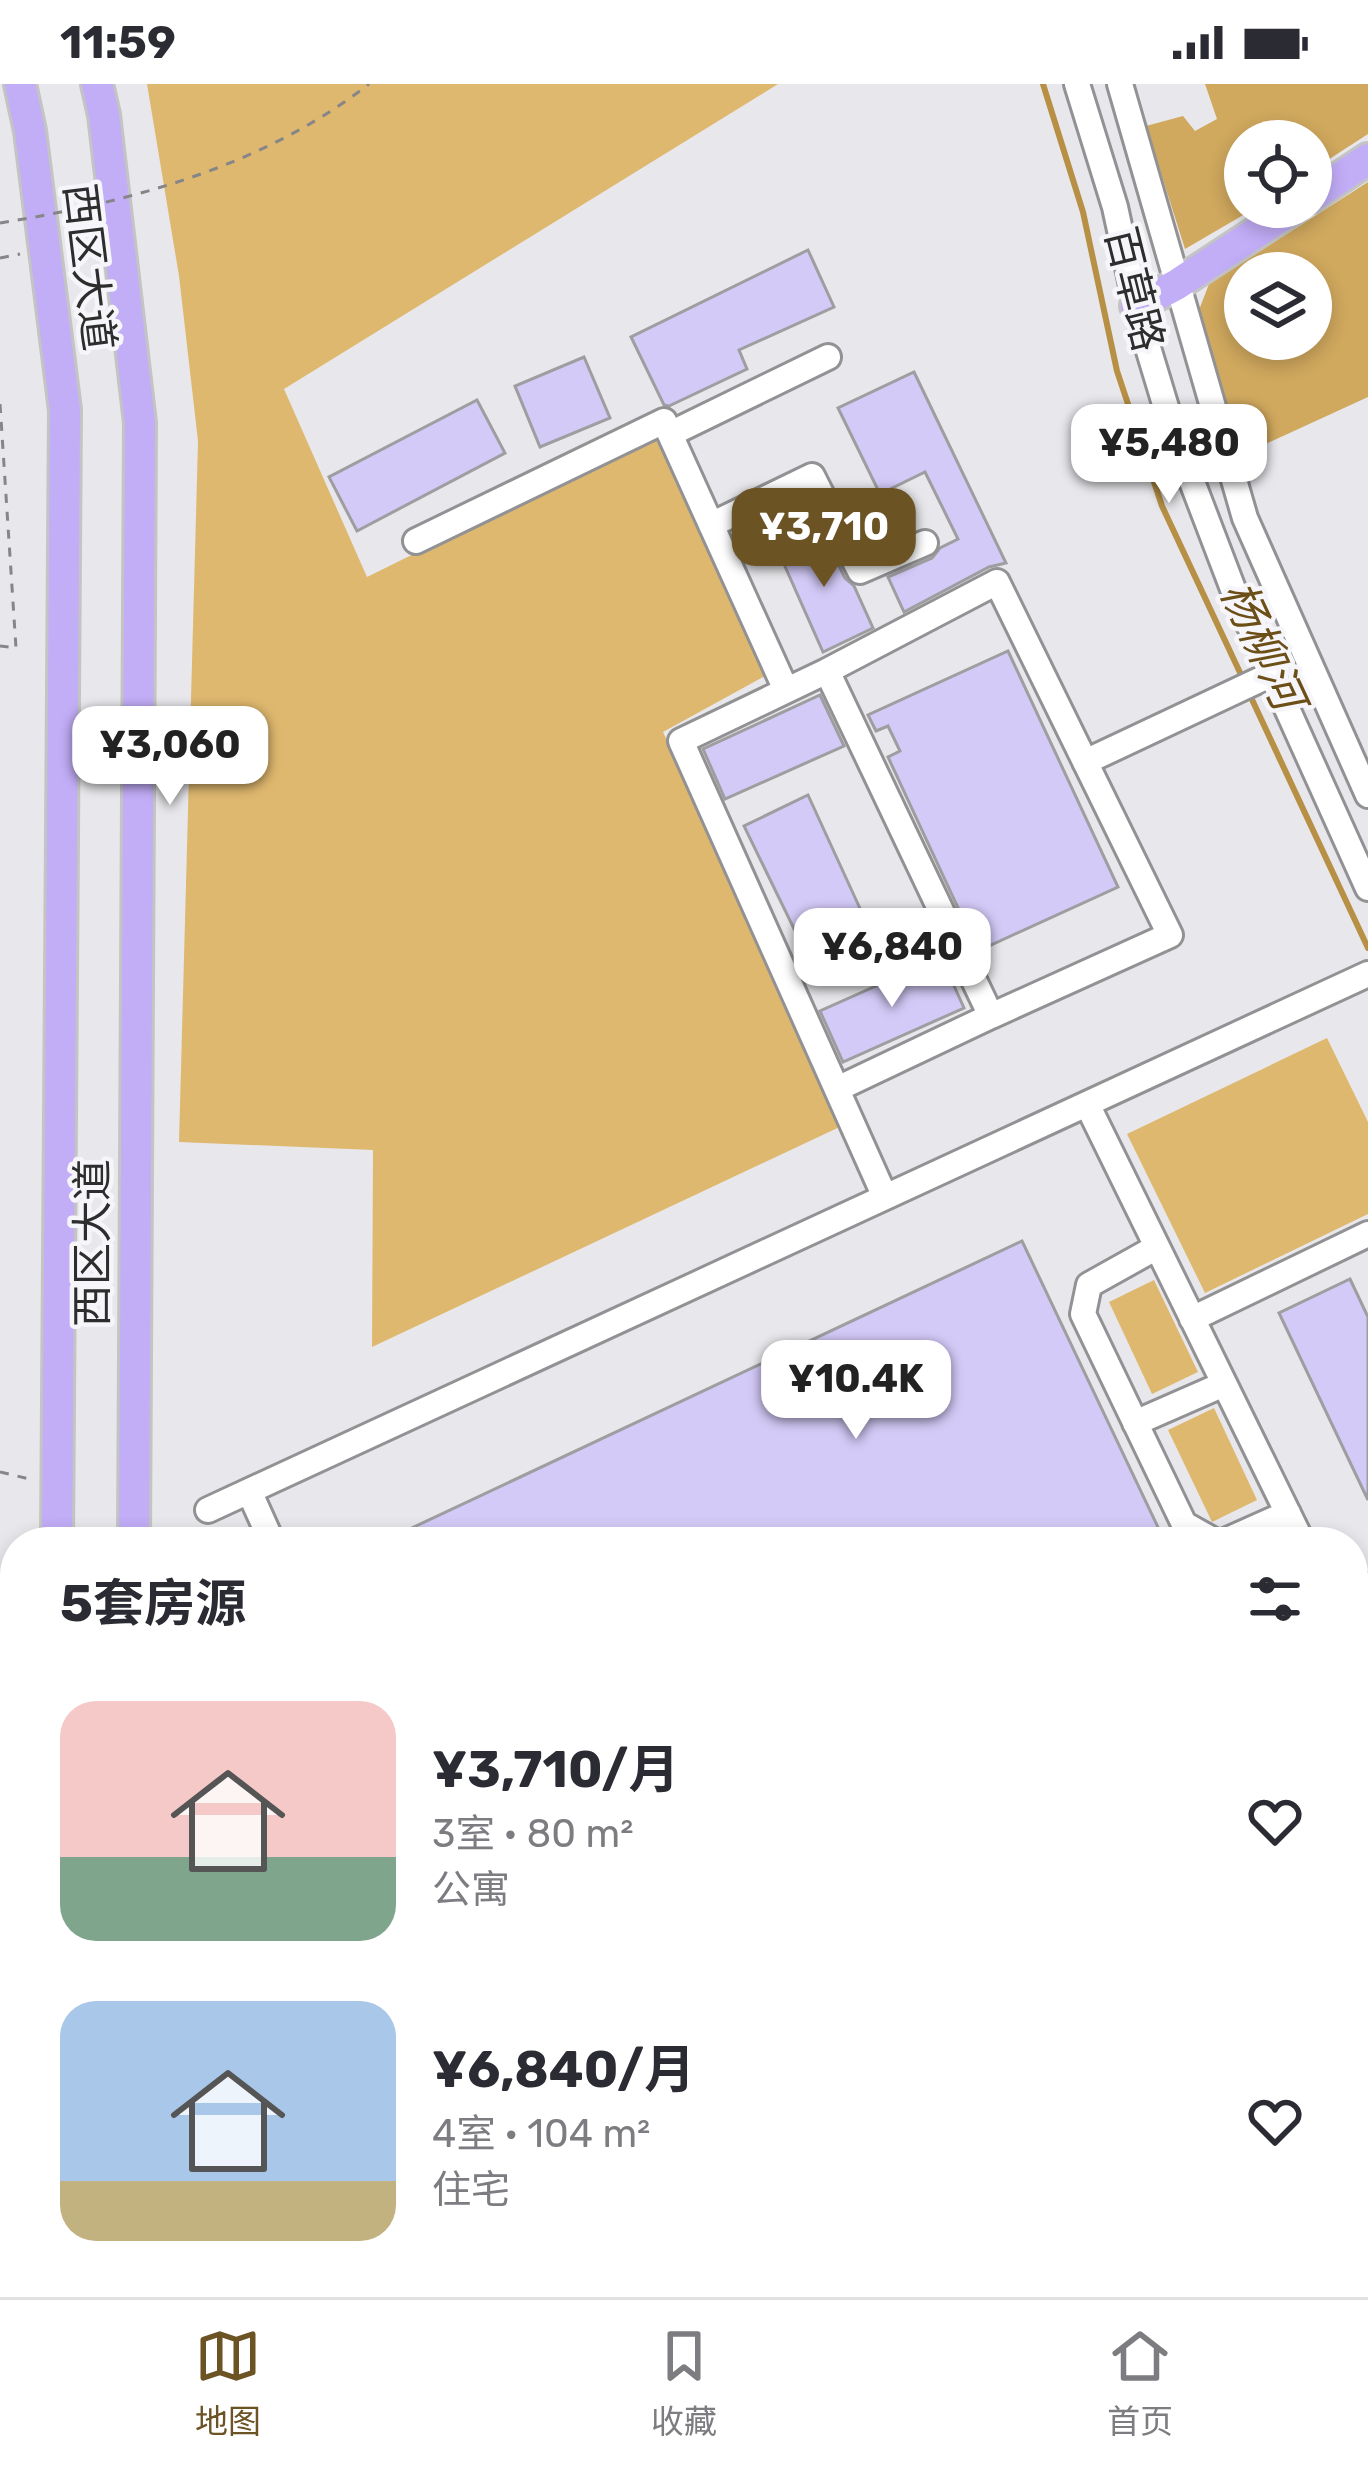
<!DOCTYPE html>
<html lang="zh">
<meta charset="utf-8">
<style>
body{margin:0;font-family:Rubik,"Noto Sans SC",sans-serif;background:#f2f2f3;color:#2b2b33;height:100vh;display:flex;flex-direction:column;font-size:45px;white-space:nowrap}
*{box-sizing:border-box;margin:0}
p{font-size:39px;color:#7c7c81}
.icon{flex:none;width:66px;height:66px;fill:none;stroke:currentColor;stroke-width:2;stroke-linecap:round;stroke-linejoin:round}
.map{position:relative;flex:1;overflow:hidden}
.side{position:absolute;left:0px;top:1443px;width:1368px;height:771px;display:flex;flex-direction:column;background:#fff;border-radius:48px 48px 0 0;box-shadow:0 6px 18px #0003}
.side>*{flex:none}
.tools{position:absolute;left:1224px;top:36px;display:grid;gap:24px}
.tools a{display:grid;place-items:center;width:108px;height:108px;border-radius:50%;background:#fff;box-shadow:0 6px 18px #0003;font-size:60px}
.price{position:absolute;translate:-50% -102px;padding:0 27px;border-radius:24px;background:#fff;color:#222;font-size:39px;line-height:78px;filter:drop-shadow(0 3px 6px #0008)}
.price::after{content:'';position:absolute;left:50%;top:72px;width:36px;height:27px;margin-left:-18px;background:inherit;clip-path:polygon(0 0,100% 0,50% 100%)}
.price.active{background:#6c5324;color:#fff}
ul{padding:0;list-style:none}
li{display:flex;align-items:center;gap:36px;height:300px;padding:0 60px}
li span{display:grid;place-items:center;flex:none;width:336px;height:240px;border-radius:36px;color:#555}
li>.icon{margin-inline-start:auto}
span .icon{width:144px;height:144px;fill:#fffc;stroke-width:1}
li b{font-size:51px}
h2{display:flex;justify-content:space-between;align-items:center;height:144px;padding:0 60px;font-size:51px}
.status{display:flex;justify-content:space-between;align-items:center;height:84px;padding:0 60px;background:#fff;direction:ltr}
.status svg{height:33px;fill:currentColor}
.tab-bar{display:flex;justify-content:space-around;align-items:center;height:168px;border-top:3px solid #e1e1e2;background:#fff;font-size:33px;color:#7c7c81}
.tab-bar a{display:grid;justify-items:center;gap:6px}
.tab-bar .active{color:#6c5324}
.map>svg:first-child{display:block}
.green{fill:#dfb86f}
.forest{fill:#d0a85e;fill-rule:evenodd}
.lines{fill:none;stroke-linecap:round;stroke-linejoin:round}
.stream{stroke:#b79045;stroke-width:6}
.building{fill:#d3caf7;stroke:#9e9ea1;stroke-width:3}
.minor-casing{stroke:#929295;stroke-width:30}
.major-casing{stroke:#c4c4c4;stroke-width:36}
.path{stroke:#868689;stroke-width:3;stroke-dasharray:9 9;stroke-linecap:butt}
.minor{stroke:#fff;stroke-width:24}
.major{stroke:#c2adf7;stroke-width:30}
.path-bridge{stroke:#868689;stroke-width:3;stroke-dasharray:9 9;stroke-linecap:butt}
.labels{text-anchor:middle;stroke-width:9;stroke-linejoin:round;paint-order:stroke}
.street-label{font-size:42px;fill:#2d2d2e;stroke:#f6f5f9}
.water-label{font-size:45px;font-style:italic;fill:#6b4f17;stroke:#f6f5f9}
</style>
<div class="status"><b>11:59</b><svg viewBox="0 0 49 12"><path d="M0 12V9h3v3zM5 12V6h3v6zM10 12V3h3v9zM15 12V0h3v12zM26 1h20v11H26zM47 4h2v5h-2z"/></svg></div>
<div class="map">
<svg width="1368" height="2213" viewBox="0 0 1368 2213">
<rect width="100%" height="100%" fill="#e8e8ec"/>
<path class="green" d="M147 0H778L284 305 367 493 661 348 772 588 663 648 846 1040 372 1263 373 1066 179 1058 198 357 179 192Z
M1327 954 1368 1038V1130L1205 1209 1127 1050Z
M1154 1196 1198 1288 1152 1310 1109 1218Z
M1214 1324 1257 1416 1212 1438 1168 1346Z
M15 1531V1612L0 1617V1532Z"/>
<path class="forest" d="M1205 0H1368V50L1311 87V57H1245V123H1257L1185 165 1146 42 1183 32 1195 47 1217 35Z
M1368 98V313L1237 373 1199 226 1209 200ZM1245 189H1311V255H1245Z"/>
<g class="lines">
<path class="stream" d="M1043 0 1083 128 1117 287 1162 422 1243 595
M1248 607 1368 864"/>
</g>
<path class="building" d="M808 166 834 223 739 266 747 285 669 322 664 321 631 253Z
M584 273 610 334 540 363 515 302Z
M914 288 1006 479 989 483 904 528 888 493 932 474 940 464 958 455 925 388 880 410 838 324Z
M477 316 505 369 357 447 329 393Z
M820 444 845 494 854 502 873 544 823 568 776 462Z
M1008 567 1118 803 978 867 888 673 900 667 888 642 876 647 868 631Z
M820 611 844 662 725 715 703 665Z
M808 711 879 866 818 894 744 742Z
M941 873 964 924 843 978 820 927Z
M1022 1157 1165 1458H382Z
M1350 1195 1368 1233V1416L1279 1229Z"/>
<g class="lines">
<defs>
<path id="minor" d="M1077 0 1115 123 1139 234 1175 353 1233 505 1368 804
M1120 0 1245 434 1368 711
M670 350 828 273
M711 441 812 392 860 487 925 459
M416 457 664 337 786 606
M827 587 997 498 1170 851 991 932
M1085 678 1272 590
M837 1005 991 932 827 587 681 657 885 1113
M1087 1020 1302 1458
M1157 1163 1089 1201 1083 1230 1184 1440 1216 1458
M1192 1235 1368 1150
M1135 1339 1224 1300
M249 1407 272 1458
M208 1426 1368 890
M1223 1458 1288 1429
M1353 1509 1368 1502
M0 1513 15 1511
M0 1658 15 1652
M0 1882 15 1881
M1353 2103 1368 2135
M956 2213 987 2199
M1225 2213V2199"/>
<path id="major" d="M20 0 30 47 65 326 57 1458
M97 0 104 31 140 339 134 1458
M1311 113 1368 75
M1136 222 1176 201 1295 123
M103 2199 105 2213
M170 2199 173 2213"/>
</defs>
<use href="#minor" class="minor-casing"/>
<use href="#major" class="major-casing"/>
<path class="path" d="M0 174 20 170
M0 320 16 564 0 562
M0 1388 34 1396"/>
<use href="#minor" class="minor"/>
<use href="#major" class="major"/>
<path class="path-bridge" d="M0 139C130 118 262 83 369 0"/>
</g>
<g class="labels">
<g class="street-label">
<text transform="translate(90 183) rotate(83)" y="15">西区大道</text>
<text transform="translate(1135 205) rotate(76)" y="15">百草路</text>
<text transform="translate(92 1159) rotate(-90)" y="15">西区大道</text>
</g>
<g class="water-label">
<text transform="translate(1263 561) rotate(65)" y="16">杨柳河</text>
</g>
</g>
</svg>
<div class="tools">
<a><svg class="icon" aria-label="locate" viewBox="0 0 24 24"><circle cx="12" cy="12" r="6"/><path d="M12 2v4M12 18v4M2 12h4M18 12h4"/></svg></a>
<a><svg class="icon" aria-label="layers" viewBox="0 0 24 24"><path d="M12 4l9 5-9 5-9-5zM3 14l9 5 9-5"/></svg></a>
</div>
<b class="price" style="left:1169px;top:422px">¥5,480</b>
<b class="price active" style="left:824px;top:506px">¥3,710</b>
<b class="price" style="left:170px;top:724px">¥3,060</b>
<b class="price" style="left:892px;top:926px">¥6,840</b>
<b class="price" style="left:856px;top:1358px">¥10.4K</b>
<section class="side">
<h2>5套房源<svg class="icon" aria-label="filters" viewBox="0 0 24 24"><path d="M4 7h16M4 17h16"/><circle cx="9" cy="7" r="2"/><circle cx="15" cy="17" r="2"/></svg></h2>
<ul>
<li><span style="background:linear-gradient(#f6c9c9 65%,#7fa58c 0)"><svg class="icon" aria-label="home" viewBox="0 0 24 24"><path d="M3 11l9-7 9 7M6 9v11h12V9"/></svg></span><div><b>¥3,710/月</b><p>3室 · 80 m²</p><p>公寓</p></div><svg class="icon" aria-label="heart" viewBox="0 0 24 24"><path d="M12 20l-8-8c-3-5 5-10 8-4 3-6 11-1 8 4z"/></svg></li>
<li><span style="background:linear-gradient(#a9c7e8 75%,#c2b280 0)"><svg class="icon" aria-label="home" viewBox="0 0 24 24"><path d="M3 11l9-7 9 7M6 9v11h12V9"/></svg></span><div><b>¥6,840/月</b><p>4室 · 104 m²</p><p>住宅</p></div><svg class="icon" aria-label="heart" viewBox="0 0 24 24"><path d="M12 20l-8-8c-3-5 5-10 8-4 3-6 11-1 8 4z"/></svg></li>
</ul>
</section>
</div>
<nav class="tab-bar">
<a class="active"><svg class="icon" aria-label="map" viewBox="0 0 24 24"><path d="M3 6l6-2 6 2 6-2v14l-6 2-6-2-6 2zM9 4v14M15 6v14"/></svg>地图</a>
<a><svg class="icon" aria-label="saved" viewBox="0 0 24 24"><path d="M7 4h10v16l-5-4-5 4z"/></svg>收藏</a>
<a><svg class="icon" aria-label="home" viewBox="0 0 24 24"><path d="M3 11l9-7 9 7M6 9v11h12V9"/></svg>首页</a>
</nav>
